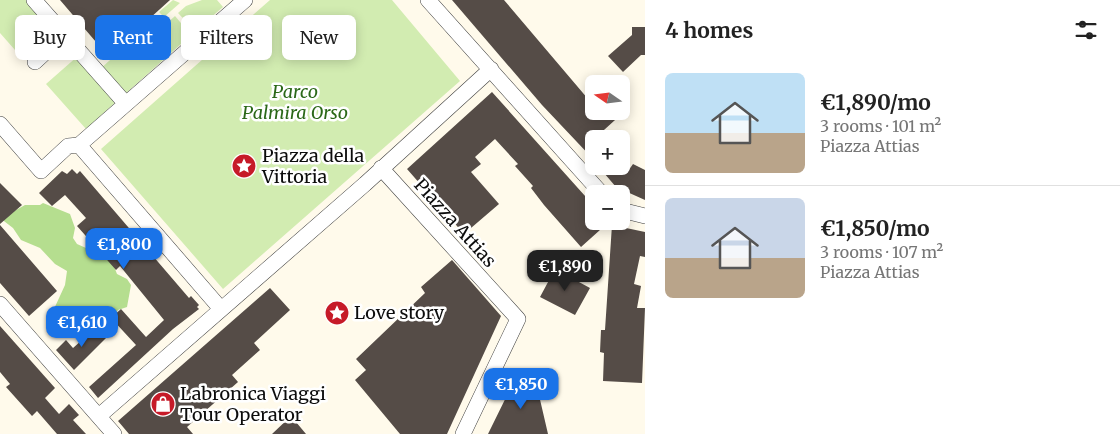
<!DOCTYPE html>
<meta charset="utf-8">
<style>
body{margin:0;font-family:Merriweather,serif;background:#f6f6f6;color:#222;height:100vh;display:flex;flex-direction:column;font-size:19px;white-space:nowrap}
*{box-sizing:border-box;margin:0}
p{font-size:16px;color:#767676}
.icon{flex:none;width:28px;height:28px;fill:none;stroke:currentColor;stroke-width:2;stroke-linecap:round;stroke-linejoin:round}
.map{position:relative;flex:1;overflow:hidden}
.drawer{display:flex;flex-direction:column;background:#fff;width:475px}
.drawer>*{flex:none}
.top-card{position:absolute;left:15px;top:15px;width:475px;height:45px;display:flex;gap:10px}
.needle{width:32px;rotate:284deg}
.fabs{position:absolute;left:585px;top:75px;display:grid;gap:10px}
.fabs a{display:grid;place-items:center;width:45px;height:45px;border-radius:8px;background:#fff;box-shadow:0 2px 12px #0003;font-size:25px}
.price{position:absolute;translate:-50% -42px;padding:0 11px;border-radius:10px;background:#1a73e8;color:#fff;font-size:16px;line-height:32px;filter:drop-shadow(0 1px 2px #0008)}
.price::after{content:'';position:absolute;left:50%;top:30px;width:15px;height:11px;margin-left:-8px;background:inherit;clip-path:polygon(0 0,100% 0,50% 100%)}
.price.selected{background:#222;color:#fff}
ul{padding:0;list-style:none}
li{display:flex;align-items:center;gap:15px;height:125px;padding:0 20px}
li+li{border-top:1px solid #e0e0e0}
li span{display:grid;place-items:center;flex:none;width:140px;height:100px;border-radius:8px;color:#555}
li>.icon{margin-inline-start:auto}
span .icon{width:60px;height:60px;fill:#fffc;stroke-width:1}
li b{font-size:21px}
h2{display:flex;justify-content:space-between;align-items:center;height:60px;padding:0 20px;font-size:21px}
.chip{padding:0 18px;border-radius:8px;background:#fff;box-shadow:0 2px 12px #0003;font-size:18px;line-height:45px}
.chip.selected{background:#1a73e8;color:#fff}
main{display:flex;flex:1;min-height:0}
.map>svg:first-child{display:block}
.green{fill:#d2ecb1}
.forest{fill:#b5de8f}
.building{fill:#554c47}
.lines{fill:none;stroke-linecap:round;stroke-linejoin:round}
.street-casing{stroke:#3f3f3f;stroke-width:16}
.street{stroke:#fff;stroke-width:15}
.labels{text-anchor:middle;stroke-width:5;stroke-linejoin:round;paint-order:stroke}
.park-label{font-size:18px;font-style:italic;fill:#2b6818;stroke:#fff}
.poi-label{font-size:18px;fill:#0c0c0c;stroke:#fff;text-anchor:start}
.street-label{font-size:18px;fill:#0c0c0c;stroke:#fff}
</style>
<main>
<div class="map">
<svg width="645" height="434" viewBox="0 0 645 434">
<rect width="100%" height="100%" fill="#fffaeb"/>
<path class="green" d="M0 0H27L47 23 15 50 0 33Z
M173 0 180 3 164 17 159 12Z
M202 0H217L223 7 195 31 178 13 186 6Z
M270 0H392L460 81 223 289 101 149Z
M175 16 191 35 124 95 100 69 156 19 163 27Z
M79 55 118 100 86 129 46 84Z"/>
<path class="forest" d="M43 203 70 214 75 228 73 238 77 244 111 259 117 274 127 279 131 285 127 307 118 310 111 319 94 322 85 328 71 330 68 319 54 309 65 285 67 271 55 264 40 248 21 240 13 228 0 218V205L9 214 25 205H40Z"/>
<path class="building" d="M60 0H170L108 56Z
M452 0H504L594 106V111H625L594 139V160L542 105Z
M632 27H645V55H641L623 72 608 56 632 35Z
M492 92 594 206V221H610L581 247 544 205 531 188 533 186 515 166 518 164 495 139 475 157 481 164 471 172 499 204 464 234 407 169Z
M633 164 645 170V200L616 187 598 166H619L626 174Z
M72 169 77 174 80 171 189 298 191 296 199 305 197 307 199 309 173 329 98 398 89 387 136 345 111 318 121 309 146 337 164 320 120 266 116 270 77 226 86 218 65 195 52 206 39 193 62 171 67 174Z
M0 183 22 205 0 224Z
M0 225 57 291 29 316 0 283Z
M612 225 645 232V257L640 256 634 284 641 286 637 308H645L642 383 603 381 604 353 600 352 601 330H605Z
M452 260 501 316 447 434H400L355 380 366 370 356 359 425 293 421 287Z
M555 269 590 288 575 315 540 297Z
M270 288 290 310 254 343 260 350 232 375 238 382 187 427 193 434H129L118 421Z
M99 325 109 335 74 370 56 350 66 340 73 348Z
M0 326 55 388 45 398 59 414 69 404 79 415 73 420 86 434H57L37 411 32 416 6 387 10 384 0 372Z
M518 373 535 378 548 434H488Z
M291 416 306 434H272Z"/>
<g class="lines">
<defs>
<path id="street" d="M34 0 126 104
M428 0 602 194
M35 62 64 35
M0 124 41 171 68 146 79 145 221 309
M79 145 245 0
M381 168 518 319 463 434
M621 210 645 216
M0 304 114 434
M99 416 365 184 491 69"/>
</defs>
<use href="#street" class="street-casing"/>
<use href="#street" class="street"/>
</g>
<defs>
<symbol id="sight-disc" viewBox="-11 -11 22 22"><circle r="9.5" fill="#c61a28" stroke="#fff"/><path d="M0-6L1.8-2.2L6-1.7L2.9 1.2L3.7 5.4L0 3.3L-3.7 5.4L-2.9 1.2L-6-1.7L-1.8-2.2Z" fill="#fff"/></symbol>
<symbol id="shop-disc" viewBox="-11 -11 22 22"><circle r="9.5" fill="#c61a28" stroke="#fff"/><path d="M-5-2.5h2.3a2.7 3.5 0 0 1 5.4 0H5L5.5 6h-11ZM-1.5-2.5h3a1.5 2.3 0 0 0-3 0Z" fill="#fff"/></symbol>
</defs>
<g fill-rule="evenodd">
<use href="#sight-disc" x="230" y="152" width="28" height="28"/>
<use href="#sight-disc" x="323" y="299" width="28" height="28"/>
<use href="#shop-disc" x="149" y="390" width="28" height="28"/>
</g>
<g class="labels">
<g class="park-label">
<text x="295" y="98">Parco<tspan x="295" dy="21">Palmira Orso</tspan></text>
</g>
<g class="poi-label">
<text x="262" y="162">Piazza della<tspan x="262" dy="21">Vittoria</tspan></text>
<text x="354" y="319">Love story</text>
<text x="180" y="400">Labronica Viaggi<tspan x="180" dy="21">Tour Operator</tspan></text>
</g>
<g class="street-label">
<text transform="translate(455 223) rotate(48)" y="6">Piazza Attias</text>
</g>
</g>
</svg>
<div class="fabs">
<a><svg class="needle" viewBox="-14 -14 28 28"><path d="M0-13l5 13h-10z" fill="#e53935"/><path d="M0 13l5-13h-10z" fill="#767676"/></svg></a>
<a>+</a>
<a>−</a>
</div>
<b class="price" style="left:124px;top:270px">€1,800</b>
<b class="price selected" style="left:565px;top:292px">€1,890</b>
<b class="price" style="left:82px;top:348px">€1,610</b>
<b class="price" style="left:521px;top:410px">€1,850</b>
<div class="top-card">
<a class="chip">Buy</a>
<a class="chip selected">Rent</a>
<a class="chip">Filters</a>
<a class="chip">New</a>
</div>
</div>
<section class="drawer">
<h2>4 homes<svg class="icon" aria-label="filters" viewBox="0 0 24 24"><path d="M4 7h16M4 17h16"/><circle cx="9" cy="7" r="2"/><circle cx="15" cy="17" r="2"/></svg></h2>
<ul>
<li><span style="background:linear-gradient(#bfe0f5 60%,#b9a48a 0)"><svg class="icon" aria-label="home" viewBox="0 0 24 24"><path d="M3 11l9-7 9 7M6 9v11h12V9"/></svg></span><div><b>€1,890/mo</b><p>3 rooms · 101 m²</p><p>Piazza Attias</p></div></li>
<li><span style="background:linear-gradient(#c9d6e8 60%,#b9a48a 0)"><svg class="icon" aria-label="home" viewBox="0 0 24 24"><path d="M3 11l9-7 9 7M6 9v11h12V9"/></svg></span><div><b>€1,850/mo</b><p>3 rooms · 107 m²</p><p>Piazza Attias</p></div></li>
</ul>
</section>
</main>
